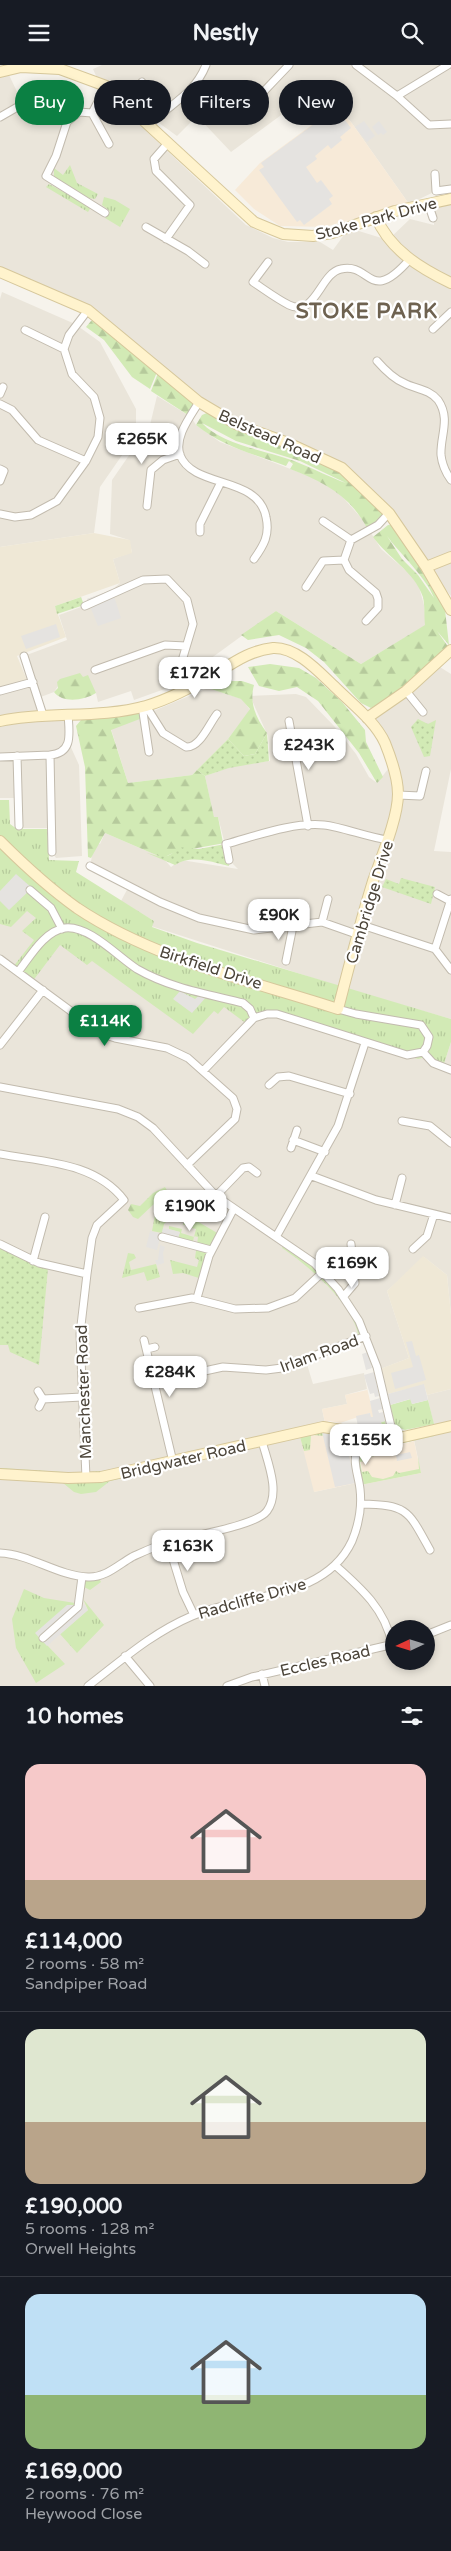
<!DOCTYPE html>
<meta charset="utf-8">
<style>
body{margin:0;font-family:"Varela Round",sans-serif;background:#242831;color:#f1f3f6;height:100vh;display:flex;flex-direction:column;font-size:19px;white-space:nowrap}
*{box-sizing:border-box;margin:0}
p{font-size:16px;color:#9ea1a6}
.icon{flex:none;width:28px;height:28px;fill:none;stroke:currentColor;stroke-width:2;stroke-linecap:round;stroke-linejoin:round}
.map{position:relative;height:1621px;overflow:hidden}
.details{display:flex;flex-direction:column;background:#171b24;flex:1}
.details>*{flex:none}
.top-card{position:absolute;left:15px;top:15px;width:421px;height:45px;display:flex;gap:10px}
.needle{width:32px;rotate:266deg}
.controls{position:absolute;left:385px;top:1555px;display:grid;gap:10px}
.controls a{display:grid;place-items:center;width:50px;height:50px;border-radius:50%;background:#171b24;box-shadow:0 2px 8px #0003;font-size:25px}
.price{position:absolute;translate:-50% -42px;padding:0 11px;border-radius:10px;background:#fff;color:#222;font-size:16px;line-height:32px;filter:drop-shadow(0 1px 2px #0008)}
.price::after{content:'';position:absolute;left:50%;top:30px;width:15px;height:11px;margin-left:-8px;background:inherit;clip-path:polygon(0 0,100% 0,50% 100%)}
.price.current{background:#0b8043;color:#fff}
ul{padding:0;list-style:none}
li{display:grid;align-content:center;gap:10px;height:265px;padding:0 25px}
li+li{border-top:1px solid #363941}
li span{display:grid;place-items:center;height:155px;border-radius:15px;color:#555}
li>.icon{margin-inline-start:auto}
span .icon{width:90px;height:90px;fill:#fffc;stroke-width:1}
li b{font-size:21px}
h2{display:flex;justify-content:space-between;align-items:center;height:60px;padding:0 25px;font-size:21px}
.pill{padding:0 18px;border-radius:22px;background:#171b24;box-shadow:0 2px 8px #0003;font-size:18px;line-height:45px}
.pill.current{background:#0b8043;color:#fff}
header{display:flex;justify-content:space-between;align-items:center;height:65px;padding:0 25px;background:#171b24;font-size:22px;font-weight:700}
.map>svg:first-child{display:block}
.residential{fill:#eae5da;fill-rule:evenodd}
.commercial{fill:#f7ead8}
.education{fill:#efe8d6}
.grass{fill:url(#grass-tufts)}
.forest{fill:url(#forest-firs);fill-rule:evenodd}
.park{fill:url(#park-dots)}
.parking{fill:#e5e3e0}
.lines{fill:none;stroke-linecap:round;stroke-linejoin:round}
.street-casing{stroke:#c2bbae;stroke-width:9}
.secondary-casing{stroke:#d6c79b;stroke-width:12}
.street{stroke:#fff;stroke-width:7}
.secondary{stroke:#fff3cd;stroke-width:10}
.labels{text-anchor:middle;stroke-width:4.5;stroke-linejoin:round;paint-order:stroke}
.street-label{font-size:16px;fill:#4b4439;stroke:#fff}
.district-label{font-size:21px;font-weight:bold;letter-spacing:1px;fill:#6e6250;stroke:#fff}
</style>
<header><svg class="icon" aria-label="menu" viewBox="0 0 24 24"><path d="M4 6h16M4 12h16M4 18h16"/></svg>Nestly<svg class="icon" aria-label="search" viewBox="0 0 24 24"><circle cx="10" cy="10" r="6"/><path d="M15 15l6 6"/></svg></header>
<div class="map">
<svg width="451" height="1621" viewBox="0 0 451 1621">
<defs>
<pattern id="grass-tufts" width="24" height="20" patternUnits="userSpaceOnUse" patternTransform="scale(1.25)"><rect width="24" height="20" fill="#d2eab5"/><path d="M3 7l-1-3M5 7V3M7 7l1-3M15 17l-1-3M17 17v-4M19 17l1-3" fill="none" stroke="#b6ca9c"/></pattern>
<pattern id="forest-firs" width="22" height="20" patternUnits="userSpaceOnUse" patternTransform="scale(1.25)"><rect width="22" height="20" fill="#d2eab5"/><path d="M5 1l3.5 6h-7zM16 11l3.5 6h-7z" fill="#b6ca9c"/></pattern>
<pattern id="park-dots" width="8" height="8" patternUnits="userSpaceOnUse" patternTransform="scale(1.25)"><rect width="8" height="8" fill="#d2eab5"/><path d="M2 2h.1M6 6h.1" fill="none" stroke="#b6ca9c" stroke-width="1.8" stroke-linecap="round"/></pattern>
</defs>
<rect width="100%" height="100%" fill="#f6f3ec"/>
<path class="residential" d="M102 0H451V124L436 126 409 139 351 57 318 23 231 87 197 51 177 71 97 13 93 4Z
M9 10 23 39 56 21 80 47 92 48 106 33 113 35 246 160 273 173 288 177H320L333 185 349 163 388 175 410 154 434 160V141L451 139V531L426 502 389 448 342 403 199 337 88 245 0 207V12Z
M2 227 75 259 100 277 136 344V370L100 422 94 468 0 482V234Z
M157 331 191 352 196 360 220 377 314 413 339 428 363 455 381 484 410 509 419 522 424 540 426 560 361 599 276 546 173 621 134 635 131 626 98 637 96 628 58 621 54 627 38 633 43 650 68 649 69 678 79 700 82 791 56 793 52 787 51 763H22L19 761 18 733H0V626L32 617 24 591 67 575 59 550 84 541 89 537 87 534 112 525 120 518 113 494 132 487 129 475 110 469 112 415 150 360Z
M435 599 451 609V704L434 786 451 787V954L347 924 151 861 154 856 121 836 129 821 90 801 93 786 98 778 100 779 105 768 163 793 171 802 181 795 238 804 229 795 218 752 214 753 205 711 234 701 270 696 268 671 250 631 296 629 306 632 335 662 356 689 369 712 377 718 392 699 367 653Z
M208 623 242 634 250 645 228 674 192 710 128 718 111 664Z
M0 803 267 949 426 992 443 1002 451 977V1250L447 1210 424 1192 387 1226 409 1293 378 1305 366 1271 306 1296 313 1319 364 1308 367 1324 345 1330 347 1339 322 1344 325 1358 314 1427 356 1418 360 1420 421 1408 413 1370 435 1365 427 1330 451 1324V1621H0ZM394 1564H426V1596H394Z"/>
<path class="commercial" d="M336 42 351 57 409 139 324 162 280 161 254 144 235 125 260 98Z
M366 1319 374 1352 371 1353 370 1348 340 1358 329 1356 325 1358 322 1344 347 1339 345 1330 367 1325Z
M322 1367 345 1374 356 1418 314 1427 300 1372Z
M414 1376 421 1408 365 1419 360 1395 366 1388Z"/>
<path class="education" d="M94 468 130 475 132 488 113 494 120 518 55 541 66 572 17 591 27 615 0 622V482Z
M423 1191 447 1210 451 1250V1324L427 1330 424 1320 388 1329 380 1304 409 1293 387 1226Z"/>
<path class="grass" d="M70 100 77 118 98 129 95 134 89 133 54 112V103L63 110Z
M49 119 91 142 88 147 46 122Z
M104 132 115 135 130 144 120 162 105 153 110 146 102 140Z
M0 735H9L10 759 17 764H48L49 795 79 796 76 807 154 856 152 862 197 878 451 954V977L443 1002 426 992 418 994 270 949 247 959 224 942 218 949 214 946 193 969 92 896 87 900 60 880 32 917 13 902 34 875 22 866 36 853 27 846 11 862 0 859Z
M166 1137 171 1139 173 1147 178 1146 192 1159 195 1155 219 1169 202 1214 183 1208 173 1209 170 1195 197 1202 199 1195 195 1193 198 1172 194 1171 193 1177 178 1173 180 1167 169 1164V1161L182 1164 181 1168 194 1172 196 1164 192 1163 193 1160H183L184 1156 171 1152 164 1159 162 1168 152 1166 155 1150H168Z
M285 1177 333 1218 366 1271 359 1274C355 1240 309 1201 282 1183Z
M128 1188 134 1189 136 1193 129 1197 131 1205 156 1199 160 1212 147 1216 144 1207 122 1213Z
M411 1334 412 1339 428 1335 434 1359 405 1365 395 1361 390 1340Z
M385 1356 386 1361 381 1370 365 1374 360 1371V1361L364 1360 365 1365 382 1361 381 1357Z
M322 1357 326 1371 311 1370 310 1385 304 1386 300 1372 110 1416 96 1427 81 1429 74 1427 63 1418 0 1414V1403L79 1408 113 1405Z
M432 1360 434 1371 399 1379 396 1385 376 1388 373 1392 371 1389 364 1391V1396L360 1397 362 1407 368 1406 372 1412 383 1414 393 1411 396 1406 399 1408 419 1404 418 1392 421 1408 360 1420 355 1400 362 1381 375 1386 388 1383 394 1375 395 1362 405 1367Z
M98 1511 101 1517 90 1525 84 1522 82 1512Z
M24 1524 44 1533 75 1538 47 1580 65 1599 36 1618 16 1583 12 1554Z
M83 1534 104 1560 77 1588 60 1569 88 1545Z"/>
<path class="forest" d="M95 255 157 307 150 324 132 312 104 275 86 262 91 256Z
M158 308 196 340 191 352 151 326Z
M209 347 334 397 384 442 383 450 368 465C351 431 324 417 290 404L293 399 289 396 286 401C254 389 223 382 196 360L202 350ZM202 358 236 376 300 396 346 418C331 413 315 404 299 398 271 386 223 381 202 358Z
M388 460H392L443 527 449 580 437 566 449 583 384 637 371 643 361 638 324 597 306 583 279 570 248 575 241 570 276 546 361 599 425 560C424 551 425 541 423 532 414 506 388 493 373 472ZM387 471C401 490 426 512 434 533L418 510 402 494Z
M270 599 299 603 316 613 342 637 365 665 366 677 383 712 377 718 359 688 318 636 297 622 279 626 259 621 248 602Z
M80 608 83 612 88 610 96 628C85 635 63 639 54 627L58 623 57 617 60 614Z
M229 616H242L254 620C249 638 256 653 267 668L255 689 244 691 228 674 250 644 241 634 208 623 215 619Z
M145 648V652L111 665 128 718 192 710 197 705 205 711 214 752H218L223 778H225L175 787 163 793 105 768 91 793 88 792 85 702 76 661 81 655Z
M165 1122 168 1127 167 1132 154 1139 138 1154 133 1152 128 1145 131 1139 140 1141 153 1128Z"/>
<path class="park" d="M81 532 84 540 57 549 55 541Z
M418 654 428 659 436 655 430 691 424 692 411 662Z
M267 668 269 696 229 703 205 711 197 705 228 674 244 691 255 689Z
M225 779 229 801C212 797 191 789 175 800L147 788C161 792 169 795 178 782L199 784Z
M401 813 435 822 431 839 382 822 386 814 399 819Z
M0 1181 48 1203 39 1300 10 1287 8 1280H0Z"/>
<path class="parking" d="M336 43 351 63 340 72 342 75 331 84 328 80 315 91 317 94 306 102 317 118 321 115 333 131 329 134 332 139 304 160 300 155 297 157 259 105 264 102 261 98Z
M364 56 375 71 367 77 355 62Z
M379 56 387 67 383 70 381 68 378 70 372 62Z
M112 525 121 553 98 561 87 534Z
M56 559 60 572 26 584 21 571Z
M16 809 32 823 9 845 0 836V826Z
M180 926 195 934 202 928 208 930 192 948 173 934Z
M163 1163 180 1167 178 1173 162 1169Z
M150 1166 161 1169 157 1185 146 1182Z
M160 1180 165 1182 163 1188 164 1198 157 1200 155 1195H158Z
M412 1276 416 1291 419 1290 426 1315 395 1324 391 1308 413 1302 406 1277Z
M368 1287 372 1303 366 1305 362 1289Z
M374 1307 379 1331 375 1332 374 1328 370 1329 364 1310Z
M424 1319 428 1335 412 1339 410 1334 390 1340 388 1329Z
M380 1333 381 1338 385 1337 387 1343 378 1345 379 1348 383 1347 385 1356 381 1357 382 1362 365 1365 364 1360 361 1361 362 1366 359 1367 356 1351 370 1348 371 1352H373L370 1336Z
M322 1367 338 1369 345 1375 356 1418 335 1422Z
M410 1387 412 1393 397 1396 396 1390Z
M67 1540H84L88 1545 47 1581 35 1568Z"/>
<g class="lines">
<defs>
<path id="street" d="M356 0 397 31 429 60 451 59
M106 21 92 48 109 79
M397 31 448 0
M124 37 142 17
M250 41 289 0
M92 48 79 47 67 57 56 91 46 111 105 148
M0 52 47 25
M149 60C171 38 194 30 206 0
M435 109 436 126 451 124
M428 138 433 153
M146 162 188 186 205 199
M166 174 190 140 156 106 154 94 168 78
M268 197 253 217C265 225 277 234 289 240 316 253 320 208 341 204 371 197 369 241 410 194
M433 264 451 247
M25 265 64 284
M377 296C384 304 394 314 404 318 415 324 429 324 438 335 451 354 440 371 441 390 442 399 446 408 451 415
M0 329 3 322
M199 337C190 352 174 372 180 390 193 424 258 410 266 452 270 470 264 480 254 494
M0 339 12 345 38 375 86 396
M0 404 4 406 0 416
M147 441 151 405 163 395 180 389
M0 449 15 452 31 450 57 436 86 396 98 372 100 353 94 332 72 309 64 284 69 270 88 245
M323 456 351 475
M200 467V459L221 417
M344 495 349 505 376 528 378 534V543L366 556
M306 522 323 496 344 495 351 475 378 460 389 448
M85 541 143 515 167 514 187 535 193 559 181 599 189 623
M24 591 43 650
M95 605 165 580 186 581
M0 626 33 617
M406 626 423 647
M142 641 149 687
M146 641 163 668 186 682C200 683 209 659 217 649
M289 656 308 761
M17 691 19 761
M0 692 50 690
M398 730 420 731 426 706
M52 787 50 690C74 688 69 667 68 649
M229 795 226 779C256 771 292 757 324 760 342 762 367 772 388 775
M90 801 160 837 199 853 254 865 322 857 359 870
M30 825 51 843 62 864
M437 829 450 836
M283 842 288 861
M322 857 328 834
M362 860 435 884 451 905
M435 884 451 834
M0 894 102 969 115 973 167 983 188 993 233 1033 237 1044 235 1054 187 1100
M286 896 293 861
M18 907C30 892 44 866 65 863 89 860 118 892 137 904 170 923 207 929 243 938L250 944 254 953 267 949H277L407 990 423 987 433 998 451 1005
M338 944 356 949 421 960 429 972 427 981 423 987
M0 980 43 925
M203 1006 254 953
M269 1020 278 1012 289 1011 350 1029
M0 1022 118 1044 138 1052 153 1063 216 1131 314 1198 338 1224 359 1256 377 1302 394 1374
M402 1056 430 1061 451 1078
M293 1075 325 1087
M291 1083 297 1065
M0 1089C43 1097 95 1097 124 1135L97 1160 92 1173 87 1209 80 1269 86 1413
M312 1111 376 1135 451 1153
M216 1131 243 1103 249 1102 257 1108
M395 1140 402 1113
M162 1172 211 1185
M276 1172 338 1061 365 978
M0 1179 39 1198 87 1209
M413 1184 427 1171 434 1149
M33 1196 45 1152
M344 1231 355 1218 351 1179
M197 1233 209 1191 233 1145
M139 1243 192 1233 235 1244 268 1243 295 1233 323 1207
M144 1275 173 1397
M147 1284 155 1282
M154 1317 223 1302 266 1305 282 1303 366 1271
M38 1326 43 1334 39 1342
M43 1334 82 1332
M361 1439C408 1440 408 1445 430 1485
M168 1478 183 1527 194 1550
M0 1488C30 1489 58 1511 88 1512 105 1513 118 1500 132 1492 143 1487 155 1481 167 1478 189 1471 256 1461 267 1446 281 1427 267 1396 262 1376
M335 1500C361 1523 385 1544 392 1579
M426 1570 451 1560
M43 1573 78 1542 82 1512
M125 1591 150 1621
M262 1609 265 1621
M88 1621C122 1595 152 1568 192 1551 244 1528 324 1536 352 1476 359 1459 362 1441 360 1424 358 1407 351 1396 359 1380
M227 1621 252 1612 394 1579"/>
<path id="secondary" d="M0 7 21 2 60 4 106 21 254 157 283 169 313 171 332 168 395 146 451 134
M376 152C390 185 420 203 451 218
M0 207 88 245 199 337 236 359 288 378 342 403 389 448 426 502 451 545
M426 502 451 492
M367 653 406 626 451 585
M0 656C48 646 99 654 146 641 170 634 193 621 215 609 233 598 251 585 273 583 297 582 319 607 335 622 352 639 375 656 385 678 391 693 398 713 398 729 398 753 381 793 373 816 360 858 349 901 338 944 251 916 153 894 77 843 49 823 24 800 0 776
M0 1409 68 1413 101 1412 323 1362 342 1365 364 1381 451 1361"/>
</defs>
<use href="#street" class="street-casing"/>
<use href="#secondary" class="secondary-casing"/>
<use href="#street" class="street"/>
<use href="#secondary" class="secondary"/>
</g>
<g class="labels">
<g class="street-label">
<text transform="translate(376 153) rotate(-15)" y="6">Stoke Park Drive</text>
<text transform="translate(270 371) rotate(24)" y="6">Belstead Road</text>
<text transform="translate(369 837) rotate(-73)" y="6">Cambridge Drive</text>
<text transform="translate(211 902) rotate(18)" y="6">Birkfield Drive</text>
<text transform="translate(319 1288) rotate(-20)" y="6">Irlam Road</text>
<text transform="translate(83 1327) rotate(-92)" y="6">Manchester Road</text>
<text transform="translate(183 1394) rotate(-13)" y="6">Bridgwater Road</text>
<text transform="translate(252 1533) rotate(-16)" y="6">Radcliffe Drive</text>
<text transform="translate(325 1595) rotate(-13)" y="6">Eccles Road</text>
</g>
<g class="district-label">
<text x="367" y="253">STOKE PARK</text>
</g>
</g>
</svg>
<div class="controls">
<a><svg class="needle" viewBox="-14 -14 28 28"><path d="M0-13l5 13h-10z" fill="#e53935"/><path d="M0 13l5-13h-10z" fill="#9ea1a6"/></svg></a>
</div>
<b class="price" style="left:142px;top:400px">£265K</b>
<b class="price" style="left:195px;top:634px">£172K</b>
<b class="price" style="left:309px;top:706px">£243K</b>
<b class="price" style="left:279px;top:876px">£90K</b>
<b class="price current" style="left:105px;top:982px">£114K</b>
<b class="price" style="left:190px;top:1167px">£190K</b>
<b class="price" style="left:352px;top:1224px">£169K</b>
<b class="price" style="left:170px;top:1333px">£284K</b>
<b class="price" style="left:366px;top:1401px">£155K</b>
<b class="price" style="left:188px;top:1507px">£163K</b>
<div class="top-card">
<a class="pill current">Buy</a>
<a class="pill">Rent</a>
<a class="pill">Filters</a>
<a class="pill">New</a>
</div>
</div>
<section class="details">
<h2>10 homes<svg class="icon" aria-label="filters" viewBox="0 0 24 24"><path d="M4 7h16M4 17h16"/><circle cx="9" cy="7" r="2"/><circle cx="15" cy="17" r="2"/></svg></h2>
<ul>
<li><span style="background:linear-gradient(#f6c9c9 75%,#b9a48a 0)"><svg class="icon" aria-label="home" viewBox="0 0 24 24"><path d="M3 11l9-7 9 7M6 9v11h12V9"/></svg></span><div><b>£114,000</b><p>2 rooms · 58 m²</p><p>Sandpiper Road</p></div></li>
<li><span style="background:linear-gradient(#dfe7d0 60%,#b9a48a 0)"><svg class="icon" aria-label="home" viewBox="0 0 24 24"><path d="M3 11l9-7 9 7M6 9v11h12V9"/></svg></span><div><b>£190,000</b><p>5 rooms · 128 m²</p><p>Orwell Heights</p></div></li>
<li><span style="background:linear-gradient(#bfe0f5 65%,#8fb573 0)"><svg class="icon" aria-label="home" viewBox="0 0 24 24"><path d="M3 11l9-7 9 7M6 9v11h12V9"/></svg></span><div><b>£169,000</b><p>2 rooms · 76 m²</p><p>Heywood Close</p></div></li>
</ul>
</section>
